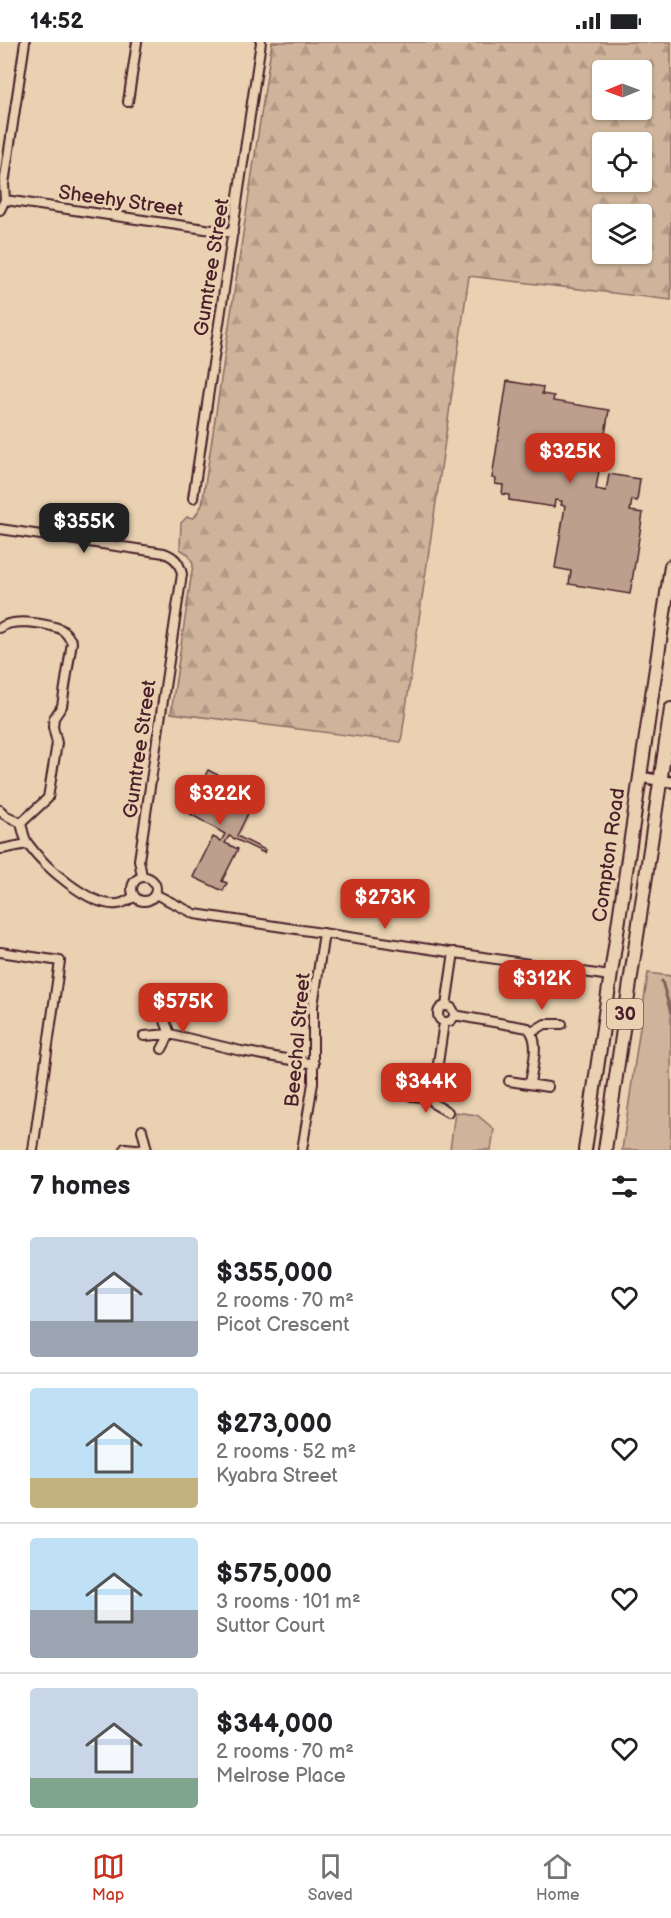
<!DOCTYPE html>
<meta charset="utf-8">
<style>
body{margin:0;font-family:"Balsamiq Sans",sans-serif;background:#f2f2f2;color:#202124;height:100vh;display:flex;flex-direction:column;font-size:22px;white-space:nowrap}
*{box-sizing:border-box;margin:0}
p{font-size:20px;color:#757577}
.icon{flex:none;width:33px;height:33px;fill:none;stroke:currentColor;stroke-width:2;stroke-linecap:round;stroke-linejoin:round}
.map{position:relative;height:1108px;overflow:hidden}
.panel{display:flex;flex-direction:column;background:#fff;flex:1}
.panel>*{flex:none}
.needle{width:39px;rotate:269deg}
.controls{position:absolute;left:592px;top:18px;display:grid;gap:12px}
.controls a{display:grid;place-items:center;width:60px;height:60px;border-radius:6px;background:#fff;box-shadow:0 2px 4px #0004;font-size:30px}
.price{position:absolute;translate:-50% -51px;padding:0 14px;border-radius:12px;background:#c8321e;color:#fff;font-size:20px;line-height:39px;filter:drop-shadow(0 2px 3px #0008)}
.price::after{content:'';position:absolute;left:50%;top:36px;width:18px;height:14px;margin-left:-9px;background:inherit;clip-path:polygon(0 0,100% 0,50% 100%)}
.price.selected{background:#222;color:#fff}
ul{padding:0;list-style:none}
li{display:flex;align-items:center;gap:18px;height:150px;padding:0 30px}
li+li{border-top:2px solid #e0e0e0}
li span{display:grid;place-items:center;flex:none;width:168px;height:120px;border-radius:6px;color:#555}
li>.icon{margin-inline-start:auto}
span .icon{width:72px;height:72px;fill:#fffc;stroke-width:1}
li b{font-size:26px}
h2{display:flex;justify-content:space-between;align-items:center;height:72px;padding:0 30px;font-size:26px}
.status{display:flex;justify-content:space-between;align-items:center;height:42px;padding:0 30px;background:#fff;direction:ltr}
.status svg{height:16px;fill:currentColor}
.dock{display:flex;justify-content:space-around;align-items:center;height:84px;border-top:2px solid #e0e0e0;background:#fff;font-size:16px;color:#757577}
.dock a{display:grid;justify-items:center;gap:3px}
.dock .selected{color:#c8321e}
.map>svg:first-child{display:block}
.forest{fill:url(#forest-firs);stroke:#8c6a63;stroke-width:1.5;fill-rule:evenodd}
.green{fill:#cfb49b;stroke:#8c6a63;stroke-width:1.5}
.lines{fill:none;stroke-linecap:round;stroke-linejoin:round}
.stream{stroke:#84605c;stroke-width:3}
.building{fill:#bc9f8c;stroke:#4a1f2b;stroke-width:1.5}
.minor-casing{stroke:#4a1f2b;stroke-width:12}
.tertiary-casing{stroke:#4a1f2b;stroke-width:14}
.primary-casing{stroke:#4a1f2b;stroke-width:16}
.minor{stroke:#e9d1b1;stroke-width:8}
.tertiary{stroke:#e9d1b1;stroke-width:9}
.primary{stroke:#e9d1b1;stroke-width:12}
.labels{text-anchor:middle;stroke-width:6;stroke-linejoin:round;paint-order:stroke}
.shield{fill:#e9d1b1;stroke:#7a5453;stroke-width:1.5}
.shield-label{font-size:18px;font-weight:bold;fill:#4a1f2b}
.street-label{font-size:20px;fill:#4a1f2b;stroke:#e9d1b1}
</style>
<div class="status"><b>14:52</b><svg viewBox="0 0 49 12"><path d="M0 12V9h3v3zM5 12V6h3v6zM10 12V3h3v9zM15 12V0h3v12zM26 1h20v11H26zM47 4h2v5h-2z"/></svg></div>
<div class="map">
<svg width="671" height="1108" viewBox="0 0 671 1108">
<defs>
<pattern id="forest-firs" width="22" height="20" patternUnits="userSpaceOnUse" patternTransform="scale(1.5)"><rect width="22" height="20" fill="#cfb49b"/><path d="M5 1l3.5 6h-7zM16 11l3.5 6h-7z" fill="#b39a86"/></pattern>
</defs>
<rect width="100%" height="100%" fill="#e9d1b1"/>
<filter id="ink" filterUnits="userSpaceOnUse"><feTurbulence type="fractalNoise" baseFrequency=".0167" numOctaves="2"/><feDisplacementMap in="SourceGraphic" scale="12" xChannelSelector="R" yChannelSelector="G"/><feConvolveMatrix kernelMatrix="1 2 1 2 8 2 1 2 1" color-interpolation-filters="sRGB"/></filter>
<g filter="url(#ink)">
<path class="forest" d="M272 0H671V258L469 234 401 700 171 671 193 522 188 512 180 507 181 481 187 475 194 476 202 463ZM603 28H642V68H603ZM603 100H642V140H603ZM603 172H642V212H603Z"/>
<path class="green" d="M648 931 671 934V1108H622Z
M455 1070 477 1073 494 1087 491 1108H450Z"/>
<g class="lines">
<path class="stream" d="M662 939 671 971"/>
</g>
<path class="building" d="M507 339 543 345 542 352 554 354 553 359 609 368 596 447 606 449 609 432 640 437 637 459 632 458 630 469 643 471 630 552 569 542 571 529 555 526 565 464 561 463 562 459 555 458 554 465 509 458V453L502 452 503 443 495 442 496 437 492 436Z
M208 728 220 734 218 739 255 757 237 794 265 808 264 811 229 794 225 801 238 807 222 839 227 841 223 849 193 835 213 795 221 799 225 792 187 770Z"/>
<g class="lines">
<defs>
<path id="minor" d="M128 60 137 0
M5 158 233 191
M0 168 5 158 4 142 25 0
M193 456 261 0
M0 487 164 511C175 515 179 520 182 532L139 818 142 834
M0 586C12 576 43 581 58 586 65 588 68 594 72 600L62 664 54 676 53 685 57 701 48 756 21 781
M0 768 5 773 21 781C23 788 24 798 29 803 44 824 90 865 117 862 123 862 129 857 134 855
M2 807 27 802
M132 847a12 12 0 1 1 24 0a12 12 0 1 1-24 0Z
M155 852 195 872 610 934
M0 910 60 919 33 1108
M446 964 454 910
M438 972a8 8 0 1 1 16 0a8 8 0 1 1-16 0Z
M454 973 528 986C541 999 532 1025 530 1042
M532 990 545 982H562
M144 994 170 992 241 1009 314 1022
M162 1007 170 992 163 974
M509 1039 548 1045
M411 1054 433 1056 434 1062 448 1070
M433 1056 444 980
M142 1088 147 1108
M125 1106 146 1108
M302 1108 313 1041V964L324 891"/>
<path id="tertiary" d="M639 735 671 740"/>
<path id="primary" d="M585 1108 671 524
M605 1108 671 667"/>
</defs>
<use href="#minor" class="minor-casing"/>
<use href="#tertiary" class="tertiary-casing"/>
<use href="#primary" class="primary-casing"/>
<use href="#minor" class="minor"/>
<use href="#tertiary" class="tertiary"/>
<use href="#primary" class="primary"/>
</g>
</g>
<g class="labels">
<rect class="shield" x="607" y="957" width="36" height="30" rx="4.5"/>
<g class="shield-label">
<text x="625" y="978">30</text>
</g>
<g class="street-label">
<text transform="translate(121 158) rotate(8)" y="7">Sheehy Street</text>
<text transform="translate(211 225) rotate(-81)" y="7">Gumtree Street</text>
<text transform="translate(139 707) rotate(-82)" y="7">Gumtree Street</text>
<text transform="translate(608 813) rotate(-82)" y="7">Compton Road</text>
<text transform="translate(297 998) rotate(-85)" y="7">Beechal Street</text>
</g>
</g>
</svg>
<div class="controls">
<a><svg class="needle" viewBox="-14 -14 28 28"><path d="M0-13l5 13h-10z" fill="#e53935"/><path d="M0 13l5-13h-10z" fill="#757577"/></svg></a>
<a><svg class="icon" aria-label="locate" viewBox="0 0 24 24"><circle cx="12" cy="12" r="6"/><path d="M12 2v4M12 18v4M2 12h4M18 12h4"/></svg></a>
<a><svg class="icon" aria-label="layers" viewBox="0 0 24 24"><path d="M12 4l9 5-9 5-9-5zM3 14l9 5 9-5"/></svg></a>
</div>
<b class="price" style="left:570px;top:442px">$325K</b>
<b class="price selected" style="left:84px;top:512px">$355K</b>
<b class="price" style="left:220px;top:784px">$322K</b>
<b class="price" style="left:385px;top:888px">$273K</b>
<b class="price" style="left:542px;top:969px">$312K</b>
<b class="price" style="left:183px;top:992px">$575K</b>
<b class="price" style="left:426px;top:1072px">$344K</b>
</div>
<section class="panel">
<h2>7 homes<svg class="icon" aria-label="filters" viewBox="0 0 24 24"><path d="M4 7h16M4 17h16"/><circle cx="9" cy="7" r="2"/><circle cx="15" cy="17" r="2"/></svg></h2>
<ul>
<li><span style="background:linear-gradient(#c9d6e8 70%,#9aa5b1 0)"><svg class="icon" aria-label="home" viewBox="0 0 24 24"><path d="M3 11l9-7 9 7M6 9v11h12V9"/></svg></span><div><b>$355,000</b><p>2 rooms · 70 m²</p><p>Picot Crescent</p></div><svg class="icon" aria-label="heart" viewBox="0 0 24 24"><path d="M12 20l-8-8c-3-5 5-10 8-4 3-6 11-1 8 4z"/></svg></li>
<li><span style="background:linear-gradient(#bfe0f5 75%,#c2b280 0)"><svg class="icon" aria-label="home" viewBox="0 0 24 24"><path d="M3 11l9-7 9 7M6 9v11h12V9"/></svg></span><div><b>$273,000</b><p>2 rooms · 52 m²</p><p>Kyabra Street</p></div><svg class="icon" aria-label="heart" viewBox="0 0 24 24"><path d="M12 20l-8-8c-3-5 5-10 8-4 3-6 11-1 8 4z"/></svg></li>
<li><span style="background:linear-gradient(#bfe0f5 60%,#9aa5b1 0)"><svg class="icon" aria-label="home" viewBox="0 0 24 24"><path d="M3 11l9-7 9 7M6 9v11h12V9"/></svg></span><div><b>$575,000</b><p>3 rooms · 101 m²</p><p>Suttor Court</p></div><svg class="icon" aria-label="heart" viewBox="0 0 24 24"><path d="M12 20l-8-8c-3-5 5-10 8-4 3-6 11-1 8 4z"/></svg></li>
<li><span style="background:linear-gradient(#c9d6e8 75%,#7fa58c 0)"><svg class="icon" aria-label="home" viewBox="0 0 24 24"><path d="M3 11l9-7 9 7M6 9v11h12V9"/></svg></span><div><b>$344,000</b><p>2 rooms · 70 m²</p><p>Melrose Place</p></div><svg class="icon" aria-label="heart" viewBox="0 0 24 24"><path d="M12 20l-8-8c-3-5 5-10 8-4 3-6 11-1 8 4z"/></svg></li>
</ul>
</section>
<nav class="dock">
<a class="selected"><svg class="icon" aria-label="map" viewBox="0 0 24 24"><path d="M3 6l6-2 6 2 6-2v14l-6 2-6-2-6 2zM9 4v14M15 6v14"/></svg>Map</a>
<a><svg class="icon" aria-label="saved" viewBox="0 0 24 24"><path d="M7 4h10v16l-5-4-5 4z"/></svg>Saved</a>
<a><svg class="icon" aria-label="home" viewBox="0 0 24 24"><path d="M3 11l9-7 9 7M6 9v11h12V9"/></svg>Home</a>
</nav>
